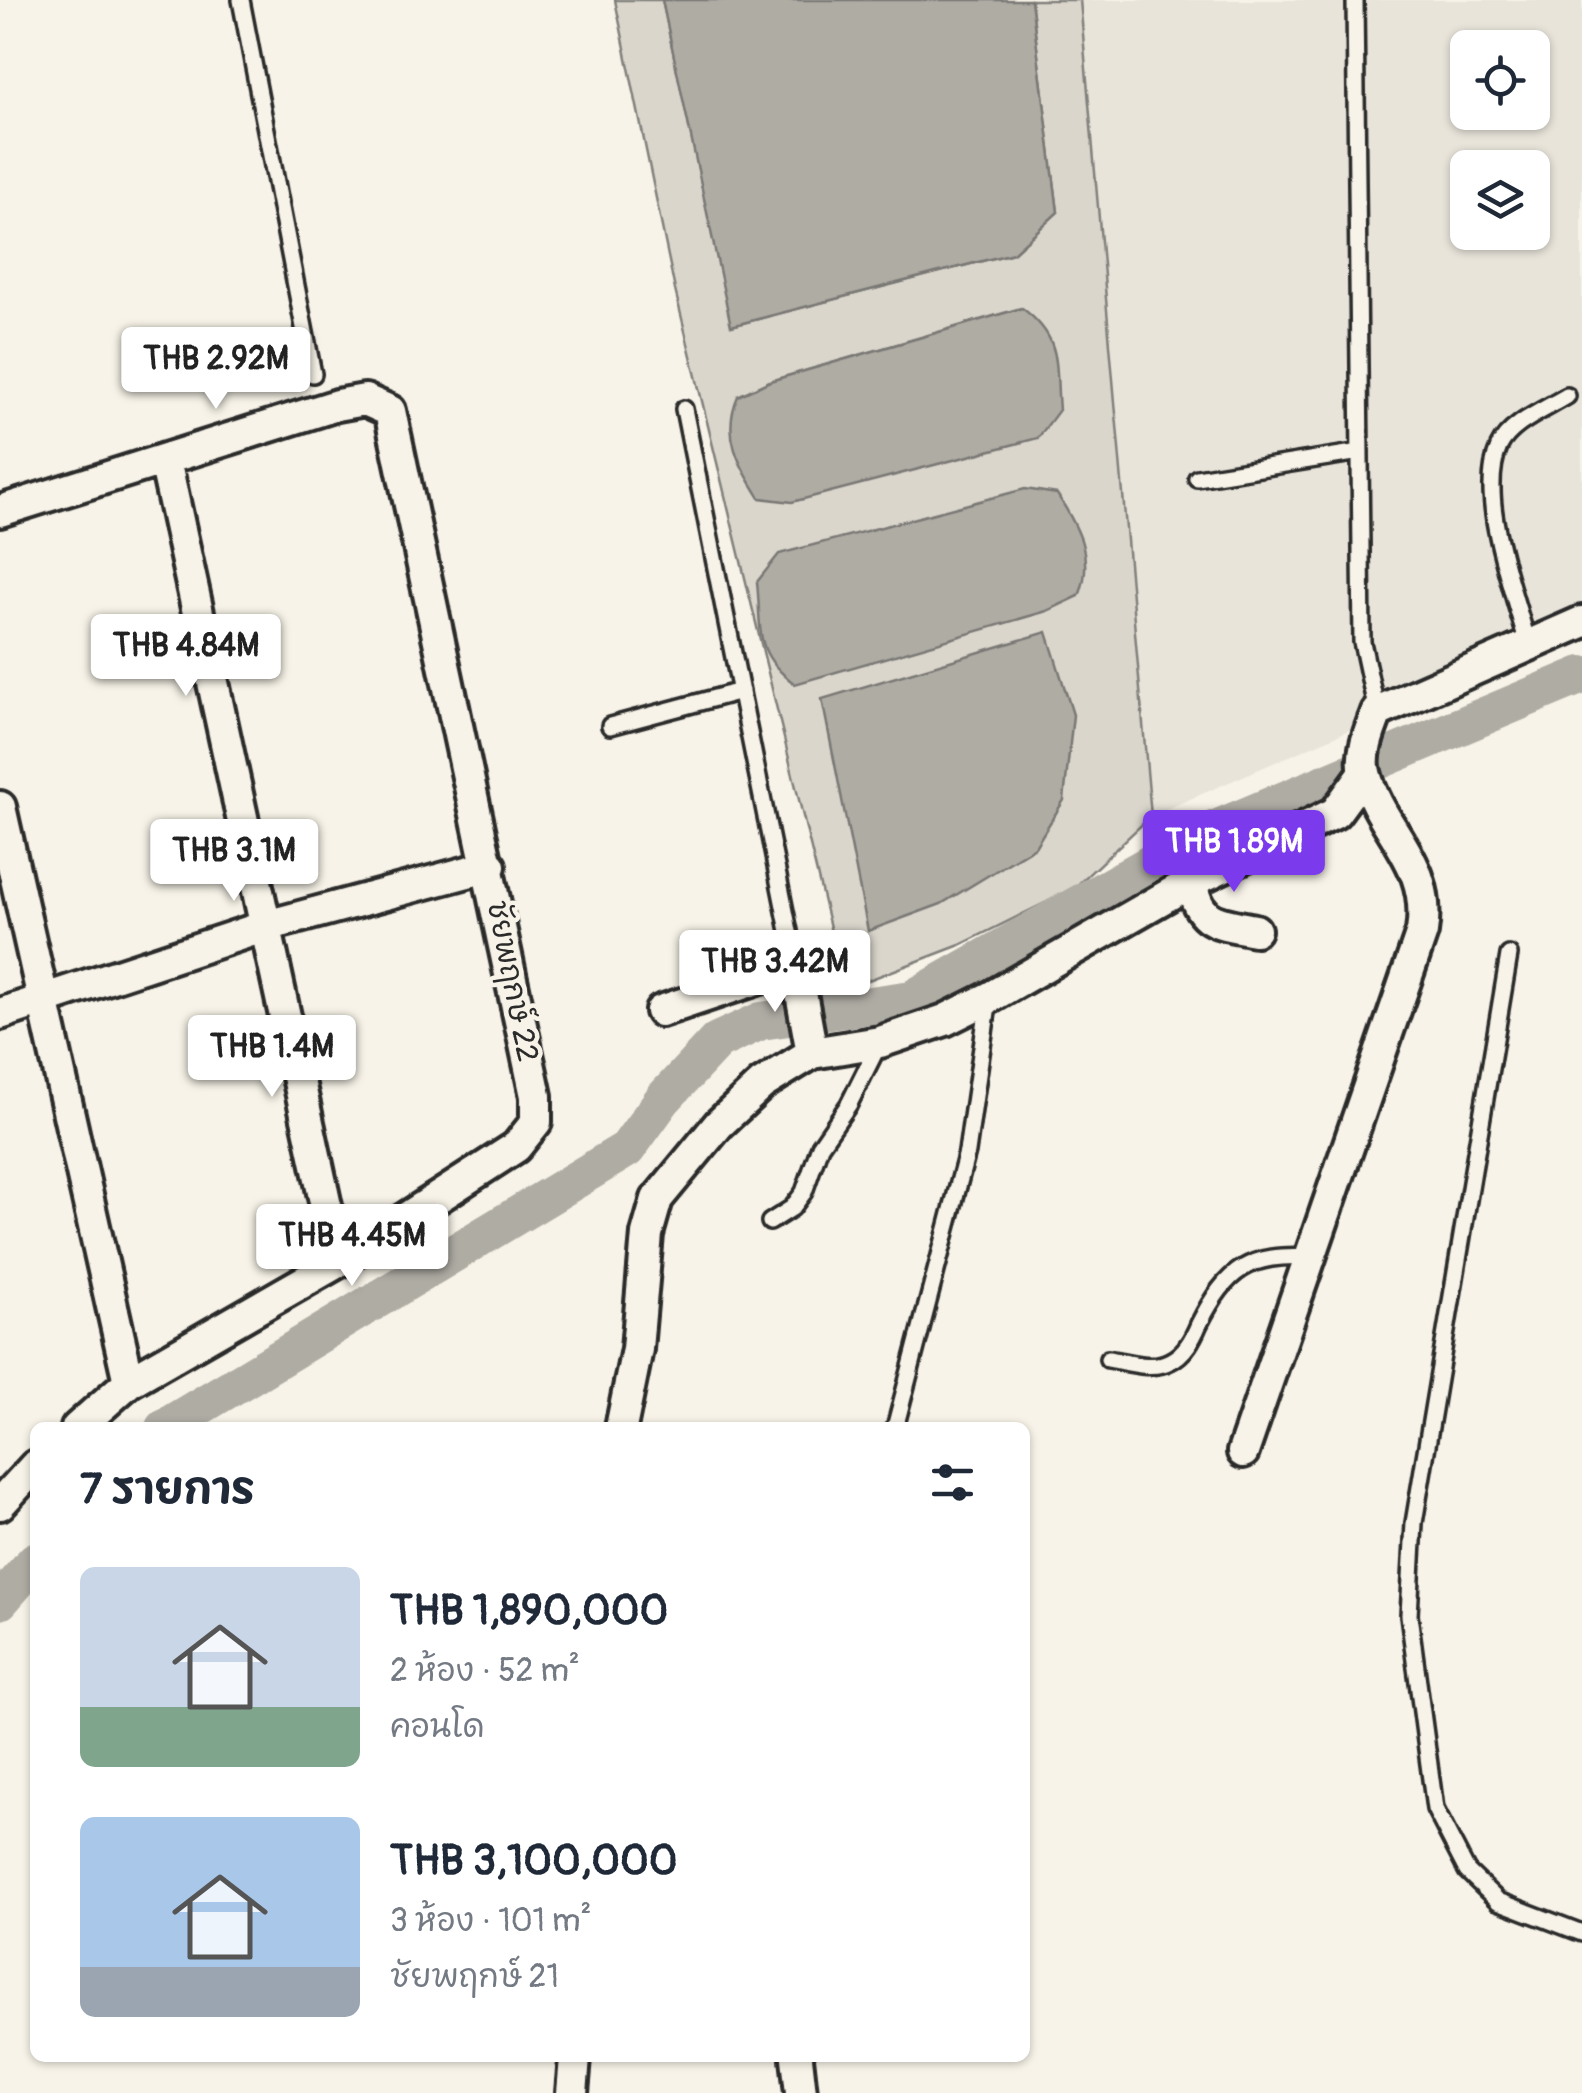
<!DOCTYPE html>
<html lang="th">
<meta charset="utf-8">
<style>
body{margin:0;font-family:Pangolin,"Playpen Sans Thai",sans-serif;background:#f6f6f7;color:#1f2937;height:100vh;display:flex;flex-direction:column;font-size:38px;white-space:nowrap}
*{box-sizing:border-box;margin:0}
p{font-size:32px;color:#747a83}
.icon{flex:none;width:55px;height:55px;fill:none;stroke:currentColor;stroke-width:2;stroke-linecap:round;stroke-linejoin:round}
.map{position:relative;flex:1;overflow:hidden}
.panel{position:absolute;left:30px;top:1422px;width:1000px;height:640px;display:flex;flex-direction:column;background:#fff;border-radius:15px;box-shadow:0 2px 8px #0004}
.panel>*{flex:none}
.controls{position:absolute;left:1450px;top:30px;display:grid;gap:20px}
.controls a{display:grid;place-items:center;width:100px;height:100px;border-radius:15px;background:#fff;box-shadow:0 2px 8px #0004;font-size:50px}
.price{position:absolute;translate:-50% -85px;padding:0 22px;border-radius:10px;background:#fff;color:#222;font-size:32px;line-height:65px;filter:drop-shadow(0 2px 5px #0008)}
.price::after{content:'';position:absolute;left:50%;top:60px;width:30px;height:22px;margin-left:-15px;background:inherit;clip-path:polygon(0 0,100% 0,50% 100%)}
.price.on{background:#7c3aed;color:#fff}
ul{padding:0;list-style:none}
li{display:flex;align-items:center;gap:30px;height:250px;padding:0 50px}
li span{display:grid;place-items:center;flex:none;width:280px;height:200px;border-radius:15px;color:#555}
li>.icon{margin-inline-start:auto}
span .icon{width:120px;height:120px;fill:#fffc;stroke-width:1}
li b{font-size:42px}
h2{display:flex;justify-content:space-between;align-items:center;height:120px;padding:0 50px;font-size:42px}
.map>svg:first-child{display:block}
.built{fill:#e8e4da;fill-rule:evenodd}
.green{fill:#dad6cc;stroke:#82807c;stroke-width:2.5;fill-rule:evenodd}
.water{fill:#afaca4;stroke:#7a7874;stroke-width:2.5}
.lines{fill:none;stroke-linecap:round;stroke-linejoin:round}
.canal{stroke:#afaca4;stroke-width:38}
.lane-casing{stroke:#2b2b2b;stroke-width:22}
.street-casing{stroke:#2b2b2b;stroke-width:38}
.lane{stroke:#f7f3e8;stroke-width:15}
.street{stroke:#f7f3e8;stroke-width:30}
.labels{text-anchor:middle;stroke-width:9;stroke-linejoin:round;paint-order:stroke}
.street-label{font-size:30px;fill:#2b2b2b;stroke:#f7f3e8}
</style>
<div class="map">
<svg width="1582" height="2093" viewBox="0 0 1582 2093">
<rect width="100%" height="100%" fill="#f7f3e8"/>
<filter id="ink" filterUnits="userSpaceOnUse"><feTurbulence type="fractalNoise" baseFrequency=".01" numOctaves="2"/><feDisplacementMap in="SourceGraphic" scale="20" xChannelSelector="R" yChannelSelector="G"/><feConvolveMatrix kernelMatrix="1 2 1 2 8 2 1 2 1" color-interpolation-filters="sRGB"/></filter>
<g filter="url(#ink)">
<path class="built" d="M1080 0H1582V629L1151 816ZM1468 48H1532V112H1468ZM1468 168H1532V232H1468Z"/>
<path class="green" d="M615 0H662L732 326 1013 253 1058 212 1031 0H1080L1151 816 1073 889 960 945 845 989 675 290ZM1021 308 738 396 770 381Z"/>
<path class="water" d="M662 0H1031L1058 212 1013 253 731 326Z
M1022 308C1063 339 1055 362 1059 410L1038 438 792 502 760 498C739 464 721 435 738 396L770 381Z
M1025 489 1057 494C1078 527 1095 557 1079 596L1047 611 795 684C753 653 762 631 757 582L779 554Z
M1047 632 1073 715 1064 800 1035 847 941 904 868 931 822 699Z"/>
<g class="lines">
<path class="canal" d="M164 1428 627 1149 663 1099 717 1041 761 1021 912 999 1199 836 1582 675
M0 1601 35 1561"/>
<defs>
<path id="lane" d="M241 0 313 374
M1355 0 1362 642 1377 712
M684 409 796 966
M1197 478 1360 452
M1528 645C1515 593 1476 498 1499 447 1509 424 1546 409 1567 396
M610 726 741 691
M1509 955 1414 1523 1409 1615 1435 1809 1467 1871 1498 1901 1582 1933
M770 1222 792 1208 804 1192 820 1146 849 1104 880 1042
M1108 1359C1126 1362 1153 1371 1170 1361 1185 1354 1193 1338 1199 1324 1227 1269 1249 1253 1311 1257
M895 1428 967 1152 989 998"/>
<path id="street" d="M165 460 338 1262
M0 511 337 405 365 400 390 411 536 1096V1122L516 1147 338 1262 129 1382 77 1428
M0 807 129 1382
M1191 882C1200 925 1216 922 1255 930
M661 1011 796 966 812 1053
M0 1014 266 926 490 866
M621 1428 637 1349 647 1234 657 1199 719 1124 762 1084 812 1053 880 1042 945 1020 989 998 1191 882 1335 813 1365 772
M1243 1452 1422 932C1433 861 1381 833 1365 773 1360 754 1370 730 1377 712L1582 622
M0 1504 35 1466
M797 2058 801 2093
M572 2093 575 2058"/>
</defs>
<use href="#lane" class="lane-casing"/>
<use href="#street" class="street-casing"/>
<use href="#lane" class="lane"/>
<use href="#street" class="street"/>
</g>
</g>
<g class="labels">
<g class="street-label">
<text transform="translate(513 981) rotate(79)" y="10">ชัยพฤกษ์ 22</text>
</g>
</g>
</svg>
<div class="controls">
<a><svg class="icon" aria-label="locate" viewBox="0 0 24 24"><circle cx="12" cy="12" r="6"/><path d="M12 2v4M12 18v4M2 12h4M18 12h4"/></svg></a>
<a><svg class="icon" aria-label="layers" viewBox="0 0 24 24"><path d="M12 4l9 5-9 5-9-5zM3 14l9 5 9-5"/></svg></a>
</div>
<b class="price" style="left:216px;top:412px">THB 2.92M</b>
<b class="price" style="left:186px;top:699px">THB 4.84M</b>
<b class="price on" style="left:1234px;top:895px">THB 1.89M</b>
<b class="price" style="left:234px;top:904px">THB 3.1M</b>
<b class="price" style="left:775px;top:1015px">THB 3.42M</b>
<b class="price" style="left:272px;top:1100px">THB 1.4M</b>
<b class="price" style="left:352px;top:1289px">THB 4.45M</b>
<section class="panel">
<h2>7 รายการ<svg class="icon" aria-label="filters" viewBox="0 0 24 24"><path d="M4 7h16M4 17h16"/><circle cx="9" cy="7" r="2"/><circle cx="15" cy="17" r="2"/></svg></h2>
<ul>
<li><span style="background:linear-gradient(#c9d6e8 70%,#7fa58c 0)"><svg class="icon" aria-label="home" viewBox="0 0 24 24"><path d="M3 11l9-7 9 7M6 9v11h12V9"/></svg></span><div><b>THB 1,890,000</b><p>2 ห้อง · 52 m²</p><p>คอนโด</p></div></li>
<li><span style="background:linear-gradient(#a9c7e8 75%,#9aa5b1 0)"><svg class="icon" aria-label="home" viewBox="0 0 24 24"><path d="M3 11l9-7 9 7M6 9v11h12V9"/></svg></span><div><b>THB 3,100,000</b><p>3 ห้อง · 101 m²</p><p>ชัยพฤกษ์ 21</p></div></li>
</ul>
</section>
</div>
